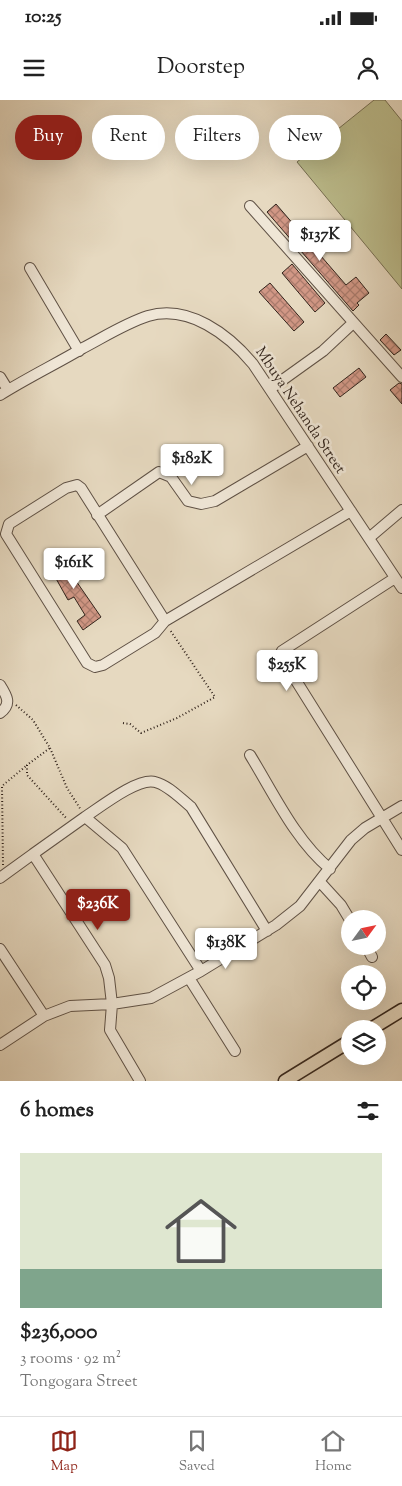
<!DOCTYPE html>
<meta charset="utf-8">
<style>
body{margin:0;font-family:"Sorts Mill Goudy",serif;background:#f6f6f6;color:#222;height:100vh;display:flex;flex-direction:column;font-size:19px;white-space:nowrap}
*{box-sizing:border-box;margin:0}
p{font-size:16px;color:#767676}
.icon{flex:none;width:28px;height:28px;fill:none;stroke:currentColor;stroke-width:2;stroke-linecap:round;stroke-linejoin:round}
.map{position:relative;height:981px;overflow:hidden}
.details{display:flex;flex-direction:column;background:#fff;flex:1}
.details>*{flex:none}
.top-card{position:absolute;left:15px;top:15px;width:372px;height:45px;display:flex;gap:10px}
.needle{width:32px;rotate:57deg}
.fabs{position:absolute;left:341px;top:810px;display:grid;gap:10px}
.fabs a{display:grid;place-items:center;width:45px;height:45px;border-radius:50%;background:#fff;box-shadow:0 5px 20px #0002;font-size:25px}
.price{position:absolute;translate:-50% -42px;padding:0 11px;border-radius:5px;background:#fff;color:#222;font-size:16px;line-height:32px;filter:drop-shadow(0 1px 2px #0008)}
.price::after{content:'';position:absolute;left:50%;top:30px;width:15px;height:11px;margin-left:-8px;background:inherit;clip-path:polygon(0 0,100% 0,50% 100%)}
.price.current{background:#8f2418;color:#fff}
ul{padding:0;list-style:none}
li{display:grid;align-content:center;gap:10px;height:265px;padding:0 20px}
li+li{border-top:1px solid #e0e0e0}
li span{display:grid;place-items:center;height:155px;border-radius:0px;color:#555}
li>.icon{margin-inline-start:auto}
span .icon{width:90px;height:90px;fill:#fffc;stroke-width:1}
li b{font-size:21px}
h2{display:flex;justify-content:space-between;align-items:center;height:60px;padding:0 20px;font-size:21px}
.tag{padding:0 18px;border-radius:22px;background:#fff;box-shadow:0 5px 20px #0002;font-size:18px;line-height:45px}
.tag.current{background:#8f2418;color:#fff}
.status{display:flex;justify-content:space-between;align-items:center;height:35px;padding:0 25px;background:#fff;direction:ltr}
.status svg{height:14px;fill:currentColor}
header{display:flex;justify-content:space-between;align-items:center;height:65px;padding:0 20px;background:#fff;font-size:22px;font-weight:600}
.dock{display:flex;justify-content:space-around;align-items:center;height:70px;border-top:1px solid #e0e0e0;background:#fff;font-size:14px;color:#767676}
.dock a{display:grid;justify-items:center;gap:2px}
.dock .current{color:#8f2418}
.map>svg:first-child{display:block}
.pitch{fill:#bcbd8d;stroke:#777054}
.building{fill:url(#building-cross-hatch);stroke:#32241c}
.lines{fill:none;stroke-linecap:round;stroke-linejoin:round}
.minor-casing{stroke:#5f5145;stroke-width:12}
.major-casing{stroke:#32241c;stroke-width:15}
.path{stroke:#32241c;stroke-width:2;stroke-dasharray:1 2.5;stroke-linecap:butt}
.minor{stroke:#efe6d6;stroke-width:10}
.major{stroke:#e6d9c0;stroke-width:12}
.labels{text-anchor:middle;stroke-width:5;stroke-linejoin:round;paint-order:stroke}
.street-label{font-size:15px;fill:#32241c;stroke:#efe6d6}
</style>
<div class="status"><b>10:25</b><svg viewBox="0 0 49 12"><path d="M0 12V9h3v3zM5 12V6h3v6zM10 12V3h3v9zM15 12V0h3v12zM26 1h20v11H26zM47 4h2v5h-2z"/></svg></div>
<header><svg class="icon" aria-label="menu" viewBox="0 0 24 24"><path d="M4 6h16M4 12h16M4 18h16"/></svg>Doorstep<svg class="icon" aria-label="person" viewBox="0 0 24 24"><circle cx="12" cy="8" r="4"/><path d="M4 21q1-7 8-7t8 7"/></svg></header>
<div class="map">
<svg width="402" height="981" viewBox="0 0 402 981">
<defs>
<pattern id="building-cross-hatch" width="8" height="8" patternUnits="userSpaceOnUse" patternTransform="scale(1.25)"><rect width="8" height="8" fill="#d19785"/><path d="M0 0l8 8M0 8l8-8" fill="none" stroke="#aa7b6c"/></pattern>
</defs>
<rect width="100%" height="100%" fill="#e6d9c0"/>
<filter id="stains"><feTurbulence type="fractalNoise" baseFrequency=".004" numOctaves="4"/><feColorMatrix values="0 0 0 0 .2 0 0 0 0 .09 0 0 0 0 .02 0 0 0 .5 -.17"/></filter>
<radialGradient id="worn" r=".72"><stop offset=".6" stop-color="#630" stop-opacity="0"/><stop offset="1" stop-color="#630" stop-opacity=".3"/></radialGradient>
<path class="pitch" d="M374 0H385L402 21V189L297 62Z"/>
<path class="building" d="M276 104 346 185 356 177 369 193 357 203 359 205 353 211 267 112Z
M292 164 325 203 315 212 282 173Z
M270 183 304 222 294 231 259 192Z
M386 234 401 250 394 255 380 240Z
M359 268 366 277 340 297 333 288Z
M399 283 402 284V304L390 290Z
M58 453 67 467 72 464 79 474 74 478 101 517 83 530 77 521 85 515 74 497 68 500 54 475 58 473 48 460Z"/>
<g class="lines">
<defs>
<path id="minor" d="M250 106 402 277
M30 168 79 251
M0 277 8 290
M270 289 323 251 353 223
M0 295C27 278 56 264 83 248 104 237 126 223 148 216 189 204 229 235 253 264L402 488
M77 385 81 388 165 521 155 533 103 565 95 567 87 563 6 434 9 424 66 388Z
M97 415 159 372 171 377 188 401 201 404 215 401 308 346
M369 438 402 410
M395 478 282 551 280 555 402 750
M165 521 351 411
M0 585C7 596 12 604 0 613
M250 655C274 694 295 740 330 769
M85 717C99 708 138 677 155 682 168 685 181 699 191 707L267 831
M33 754 85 717 122 748 201 871
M0 778 33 754 105 865 109 878 112 904 110 930 140 981
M320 782 341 805 350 820
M366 846 372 857
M0 849 44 916
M189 878 235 951
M0 945 44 916 70 906 112 904 151 898 201 871 276 825 300 806 351 740 365 728 402 706"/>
<path id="major" d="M371 929 402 910
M285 981 350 941"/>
</defs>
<use href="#minor" class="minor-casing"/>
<use href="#major" class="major-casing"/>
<path class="path" d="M16 605 33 620 50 648 27 665V675L67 719
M123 623 130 624 141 633 177 618 215 597 170 530
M50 648 67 688 81 710
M3 765 2 686 26 666"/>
<use href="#minor" class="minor"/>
<use href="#major" class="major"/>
</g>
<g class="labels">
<g class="street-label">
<text transform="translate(301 310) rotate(56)" y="5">Mbuya Nehanda Street</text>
</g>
</g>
<rect width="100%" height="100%" filter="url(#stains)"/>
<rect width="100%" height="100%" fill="url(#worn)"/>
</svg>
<div class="fabs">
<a><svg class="needle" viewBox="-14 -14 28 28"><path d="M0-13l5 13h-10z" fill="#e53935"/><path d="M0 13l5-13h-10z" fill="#767676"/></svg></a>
<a><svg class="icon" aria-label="locate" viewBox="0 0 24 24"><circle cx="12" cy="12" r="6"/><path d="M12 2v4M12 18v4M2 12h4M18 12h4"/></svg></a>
<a><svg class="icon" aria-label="layers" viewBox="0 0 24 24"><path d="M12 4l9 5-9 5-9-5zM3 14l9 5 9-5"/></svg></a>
</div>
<b class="price" style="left:320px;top:162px">$137K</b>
<b class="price" style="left:192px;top:386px">$182K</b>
<b class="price" style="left:74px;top:490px">$161K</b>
<b class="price" style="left:287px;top:592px">$255K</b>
<b class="price current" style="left:98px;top:831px">$236K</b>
<b class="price" style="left:226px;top:870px">$138K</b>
<div class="top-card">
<a class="tag current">Buy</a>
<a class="tag">Rent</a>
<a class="tag">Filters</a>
<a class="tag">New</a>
</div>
</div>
<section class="details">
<h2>6 homes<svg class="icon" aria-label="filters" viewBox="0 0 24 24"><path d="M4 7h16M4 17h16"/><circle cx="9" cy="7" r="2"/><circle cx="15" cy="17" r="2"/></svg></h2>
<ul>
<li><span style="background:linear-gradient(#dfe7d0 75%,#7fa58c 0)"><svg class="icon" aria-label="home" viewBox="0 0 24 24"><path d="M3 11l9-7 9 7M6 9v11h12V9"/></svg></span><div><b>$236,000</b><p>3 rooms · 92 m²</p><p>Tongogara Street</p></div></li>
</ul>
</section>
<nav class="dock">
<a class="current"><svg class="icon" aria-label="map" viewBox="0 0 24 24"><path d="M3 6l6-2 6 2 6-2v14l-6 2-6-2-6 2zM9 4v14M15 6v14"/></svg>Map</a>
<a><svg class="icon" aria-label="saved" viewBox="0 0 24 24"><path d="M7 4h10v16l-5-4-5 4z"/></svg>Saved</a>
<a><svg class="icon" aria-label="home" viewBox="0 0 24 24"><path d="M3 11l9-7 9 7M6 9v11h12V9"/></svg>Home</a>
</nav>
